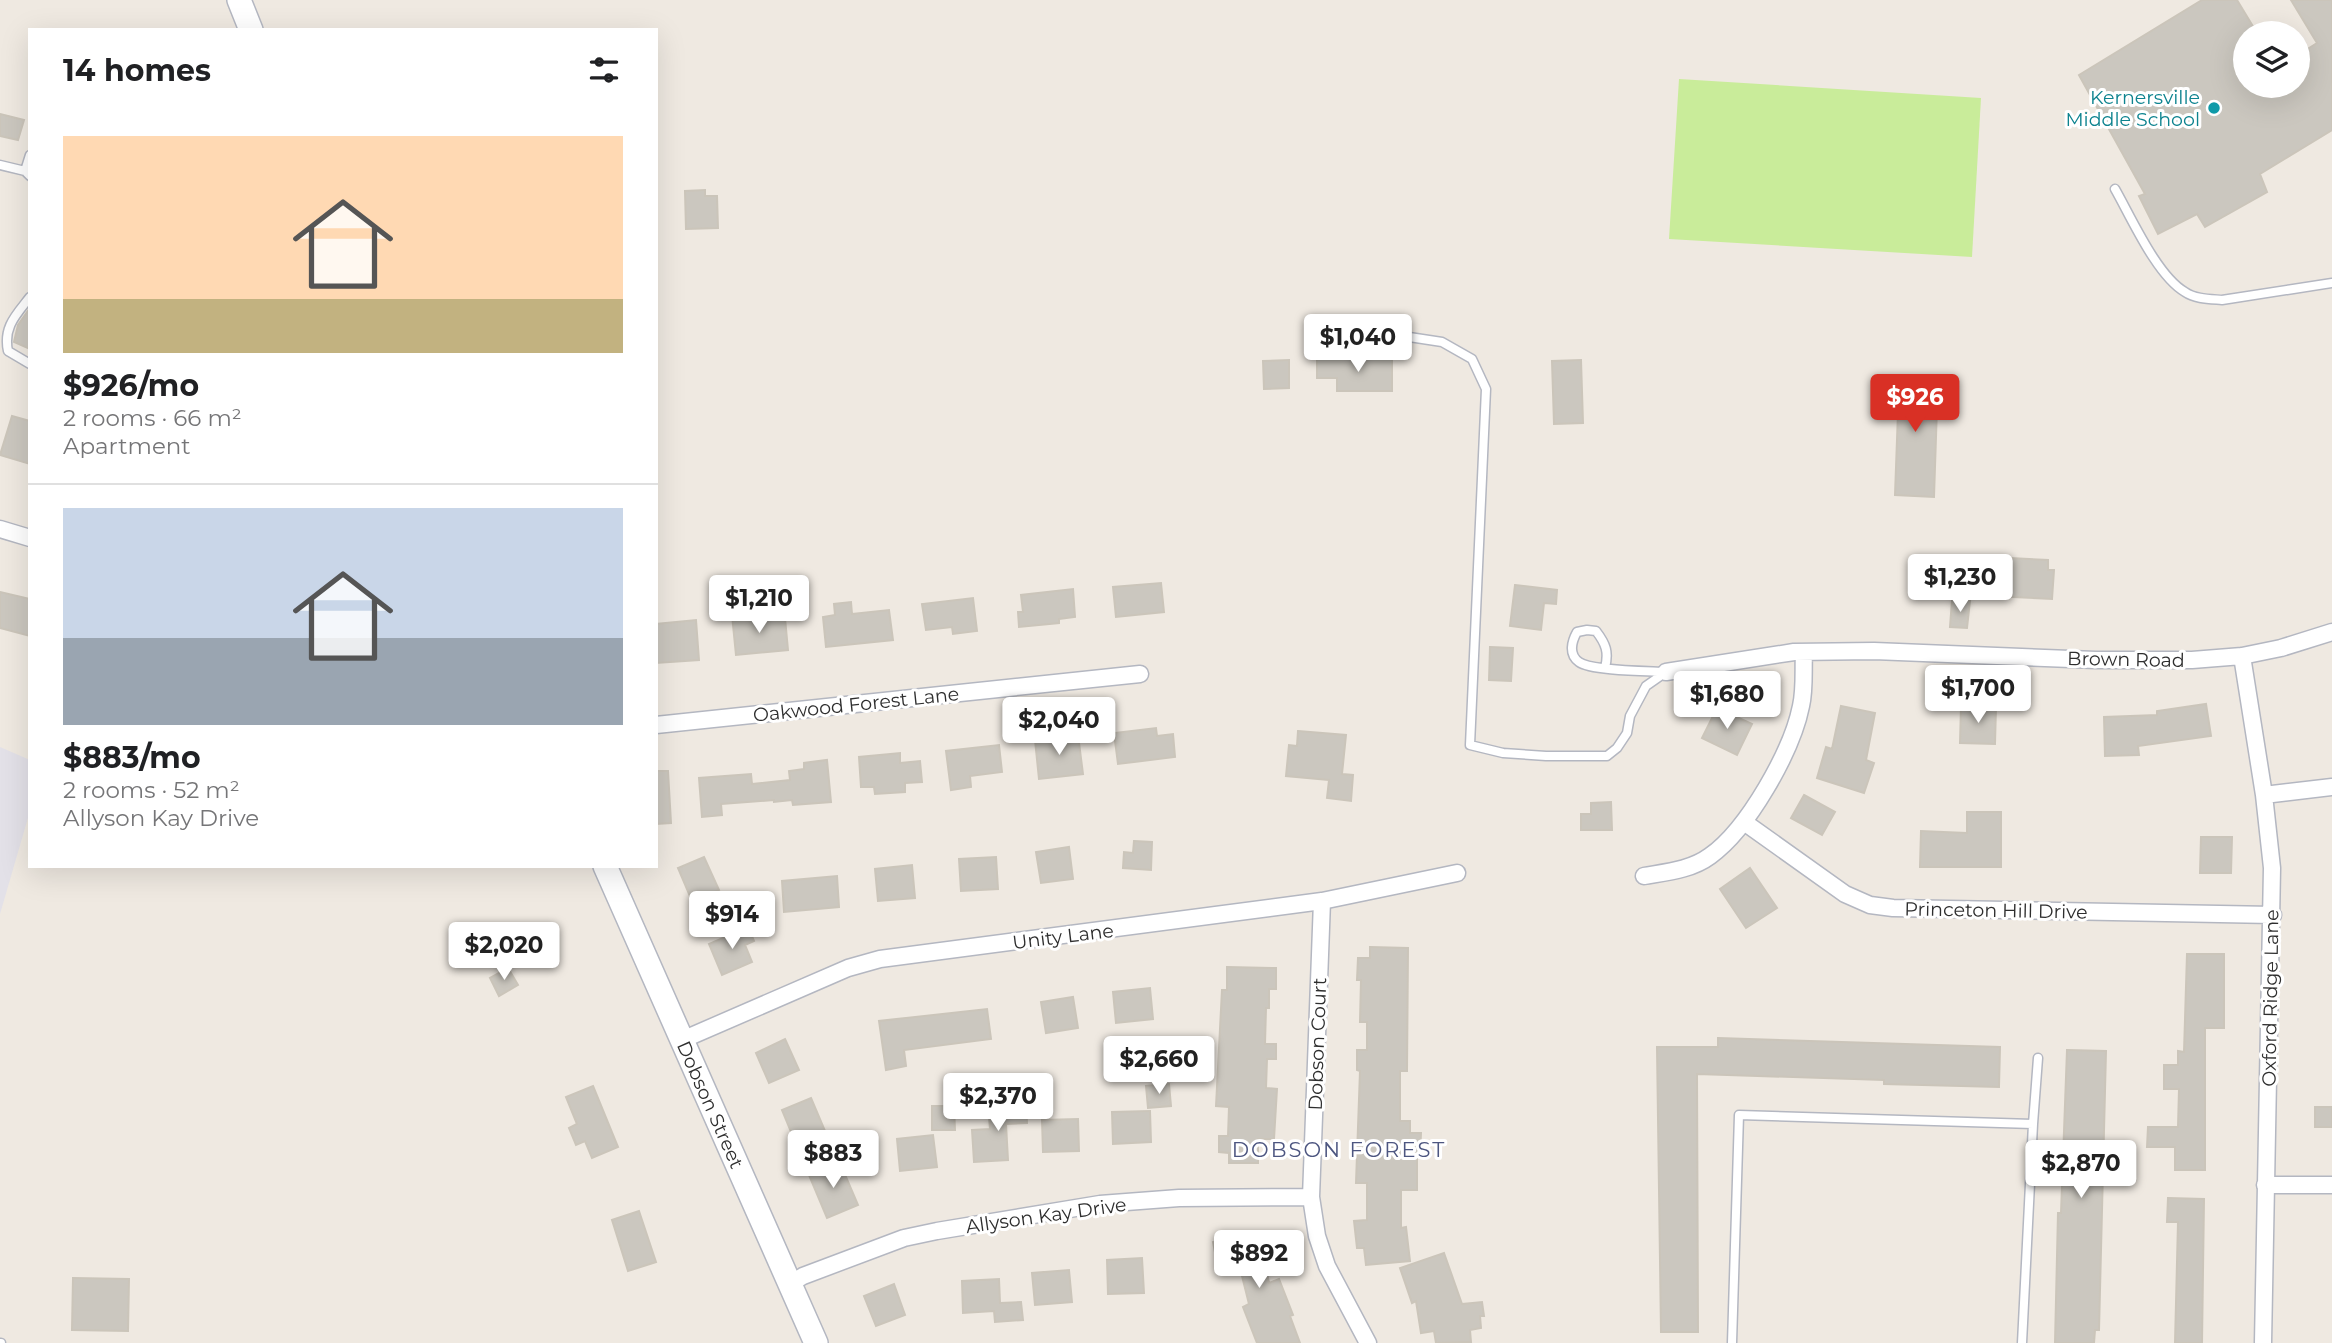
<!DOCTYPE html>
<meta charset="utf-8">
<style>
body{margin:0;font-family:Montserrat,sans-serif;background:#f2f2f2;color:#202124;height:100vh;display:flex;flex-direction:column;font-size:26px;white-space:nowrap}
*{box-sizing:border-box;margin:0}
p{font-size:23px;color:#757577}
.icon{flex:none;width:38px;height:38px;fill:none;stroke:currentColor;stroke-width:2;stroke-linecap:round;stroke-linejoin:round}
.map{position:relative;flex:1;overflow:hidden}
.side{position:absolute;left:28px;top:28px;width:630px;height:840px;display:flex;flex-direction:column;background:#fff;border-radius:0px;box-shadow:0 7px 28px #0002}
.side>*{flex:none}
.buttons{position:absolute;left:2233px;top:21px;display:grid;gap:14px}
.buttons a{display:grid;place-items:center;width:77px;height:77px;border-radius:50%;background:#fff;box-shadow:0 7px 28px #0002;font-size:35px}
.price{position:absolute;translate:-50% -60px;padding:0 16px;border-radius:7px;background:#fff;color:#222;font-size:23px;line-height:46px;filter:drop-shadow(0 2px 4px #0008)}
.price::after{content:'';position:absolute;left:50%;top:42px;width:21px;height:16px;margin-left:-10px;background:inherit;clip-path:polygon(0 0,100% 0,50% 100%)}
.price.on{background:#d93025;color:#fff}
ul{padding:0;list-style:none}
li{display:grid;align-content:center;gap:14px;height:371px;padding:0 35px}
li+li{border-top:2px solid #e0e0e0}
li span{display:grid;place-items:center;height:217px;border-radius:0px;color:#555}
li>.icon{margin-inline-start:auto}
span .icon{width:126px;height:126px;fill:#fffc;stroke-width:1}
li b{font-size:30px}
h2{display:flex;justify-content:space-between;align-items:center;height:84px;padding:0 35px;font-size:30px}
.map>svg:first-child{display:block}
.industrial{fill:#e3e1e8}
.pitch{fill:#c9ec9a}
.building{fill:#cbc7bf;stroke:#cbc5ba;stroke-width:2}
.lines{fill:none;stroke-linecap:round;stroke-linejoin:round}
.lane-casing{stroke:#b4b7c1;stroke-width:11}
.street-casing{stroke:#b4b7c1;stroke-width:19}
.secondary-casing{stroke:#b4b7c1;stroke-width:26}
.lane{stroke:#fff;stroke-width:8}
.street{stroke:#fff;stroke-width:16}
.secondary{stroke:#fff;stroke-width:23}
.culture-dot{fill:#0f9aa8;stroke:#fff;stroke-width:2.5}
.labels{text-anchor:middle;stroke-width:6;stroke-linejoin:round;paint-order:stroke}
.culture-label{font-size:19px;fill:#0d838f;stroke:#fff;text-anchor:end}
.street-label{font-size:19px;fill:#2e2e2e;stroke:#fff}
.neighbourhood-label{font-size:21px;letter-spacing:2px;fill:#4d5680;stroke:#fff}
</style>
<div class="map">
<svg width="2332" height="1343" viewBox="0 0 2332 1343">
<rect width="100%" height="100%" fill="#efe9e1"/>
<path class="industrial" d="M0 747 30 760V811L0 914Z"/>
<path class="pitch" d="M1679 79 1981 98 1972 257 1669 239Z"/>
<path class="building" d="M2202 0H2237L2257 33H2245V86H2298V55L2317 43 2291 0H2332V130L2260 174 2267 192 2205 227 2197 214 2158 234 2139 196 2145 194 2079 75Z
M0 114 24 120 18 140 0 136Z
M705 190V196H717L718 228 686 229 685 191Z
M30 308V349L14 342 18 325Z
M1317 359H1392V391H1337V378H1317Z
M1289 360V388L1264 389 1263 361Z
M1581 360 1583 423 1554 424 1552 361Z
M1892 375 1938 377 1934 497 1895 495 1898 412H1891Z
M12 416 30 421V464L0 455Z
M2010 558 2048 560V570H2054L2052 599 1992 596 1993 570 2010 571Z
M1161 583 1164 612 1116 617 1113 587Z
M1515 585 1557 590 1556 604 1544 603 1541 630 1510 626Z
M1073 589 1075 617 1059 619V623L1019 627 1018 612H1023L1021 595Z
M0 592 30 599V636L0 628Z
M973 598 977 631 953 634 952 627 926 630 922 604Z
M1952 600 1970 601 1967 628 1950 627Z
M851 602 852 614 889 610 893 640 826 647 823 617 835 615 834 604Z
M752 613 753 621 785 618 788 650 736 655 732 615Z
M696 620 699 660 656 663V624Z
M1490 647 1513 648 1511 681 1489 680Z
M2206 704 2211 736 2138 746 2139 755 2105 756 2104 717 2157 715V711Z
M1841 706 1875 713 1866 760 1874 763 1864 793 1817 778 1826 747 1832 749Z
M1961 706 1996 707 1995 744 1960 743Z
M1717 708 1752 724 1737 755 1702 738Z
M1156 728 1157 736 1173 734 1175 757 1118 764 1114 733Z
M1298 731 1346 735 1342 774 1353 775 1351 801 1327 798 1329 780 1286 776 1289 745 1297 746Z
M1078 735 1083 774 1039 779 1035 740Z
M999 745 1002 772 970 776 971 787 951 790 946 751Z
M900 753V763L920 761 922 782 905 783V792L875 794 874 787H861L859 757Z
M827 760 831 802 793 805 792 800 774 802V800L721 804 722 815 702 817 699 778 751 774 752 784 790 780 789 771 804 769V763Z
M656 771H668L671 823 656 824Z
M1804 795 1835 812 1822 835 1791 818Z
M1611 802 1612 830H1581V814H1591V803Z
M1967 812H2001V867H1920L1921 831 1967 833Z
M2201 837H2232L2231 873H2200Z
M1134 841 1152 842 1151 870 1123 868 1124 852 1133 853Z
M1069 847 1073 879 1041 883 1036 852Z
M704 857 719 890 692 901 678 868Z
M996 857 998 889 961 891 959 859Z
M912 865 915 898 878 901 875 869Z
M1750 868 1777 908 1746 928 1720 889Z
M837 876 839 907 784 912 782 881Z
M748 927 754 941 745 945 752 962 722 975 709 944Z
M1370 947 1408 948 1407 1071H1400V1121H1410V1133H1421L1420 1155H1417V1190H1401V1228L1406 1227 1410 1261 1366 1265 1364 1248H1357L1354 1221 1367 1220V1183H1356L1360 1071 1357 1070V1050H1367V1022H1360L1361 980H1357L1358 958H1370Z
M2187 954H2224V1028H2205V1170H2175V1147H2147L2148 1127H2178L2179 1089H2164V1065H2178V1051L2184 1052Z
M1227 967 1276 968V989H1269V1008H1266L1265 1044H1276V1059H1267L1266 1088 1277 1089 1274 1139H1258V1163H1229V1153L1219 1152V1136H1228L1229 1107 1216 1106 1222 990H1227Z
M508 968 518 985 499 996 490 978Z
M1150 988 1153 1019 1116 1023 1113 992Z
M1073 997 1078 1028 1046 1033 1041 1002Z
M987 1009 991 1039 904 1050 906 1066 886 1070 879 1021Z
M1718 1038 2000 1047 1999 1087 1884 1084V1080L1697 1074 1698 1332H1661L1657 1047H1718Z
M785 1039 799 1070 769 1083 756 1053Z
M2067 1050 2106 1051 2099 1330H2095L2094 1343H2055L2058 1213H2061Z
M1169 1084 1171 1106 1148 1108 1146 1086Z
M593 1086 618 1147 592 1158 585 1141 576 1145 569 1128 577 1124 566 1097Z
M811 1098 825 1131 796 1144 782 1110Z
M1026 1099 1027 1123 1006 1124 1008 1160 974 1162 972 1130 990 1129 989 1117H1005L1004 1101Z
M932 1106H954L955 1130H932Z
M2315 1107H2332V1127H2315Z
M1150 1111 1151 1142 1113 1144 1112 1112Z
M1078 1119 1079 1151 1043 1152 1042 1120Z
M933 1135 937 1167 900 1171 897 1139Z
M840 1163 858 1205 827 1218 809 1175Z
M2168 1198 2204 1199 2202 1343H2175L2178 1222H2167Z
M639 1211 656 1262 628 1271 612 1220Z
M1259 1233 1269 1283 1279 1279 1293 1315 1290 1316 1300 1343H1257L1243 1307 1249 1304 1239 1264 1218 1268 1213 1242Z
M1444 1253 1462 1304 1482 1302 1484 1316H1480L1481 1328 1470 1330 1471 1342 1436 1343 1434 1331 1421 1333 1416 1301 1412 1303 1400 1268Z
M1142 1258 1144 1293 1108 1294 1107 1260Z
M1069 1270 1072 1302 1035 1305 1032 1273Z
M73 1278 129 1279 128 1331 72 1330Z
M999 1279 1000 1303 1021 1302 1023 1320 995 1322 994 1311 963 1313 962 1281Z
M894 1284 905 1315 876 1326 864 1296Z"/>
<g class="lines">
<defs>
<path id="lane" d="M30 155 25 171 30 176
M0 165 25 171
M2115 189C2131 217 2157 276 2185 292 2195 299 2210 299 2222 300L2332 283
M30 297C16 315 3 327 8 351L30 364
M1357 329 1442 342 1472 359 1486 389 1470 745 1503 753 1546 756H1607L1617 748 1627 733 1630 716 1646 686 1666 672
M1605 668C1609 652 1606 644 1596 631L1587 630 1577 632C1572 641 1568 654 1579 662 1591 671 1648 671 1666 672
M2033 1124 2038 1058
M0 1343H1
M1732 1343 1739 1115 2033 1124 2022 1343"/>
<path id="street" d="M0 529 30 538
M2242 656 2264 795 2272 868 2263 1343
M1666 672 1794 652 1874 651 2096 660H2192L2242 656 2281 648 2332 632
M656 725 1140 674
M2264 795 2332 787
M1744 822 1845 894 1870 905 1893 908 2273 915
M1644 876C1667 872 1691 870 1710 856 1748 829 1792 751 1801 706 1805 689 1803 670 1804 652
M1322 901 1311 1197 1317 1236 1327 1266 1368 1343
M682 1040 848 968 880 959 1322 901 1457 873
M2265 1185H2332
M790 1284 803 1276 904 1238 937 1231 1100 1204 1179 1198 1311 1197"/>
<g id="secondary">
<path d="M239 0 251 30"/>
<path id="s1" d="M605 866 816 1343"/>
</g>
</defs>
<use href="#lane" class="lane-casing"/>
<use href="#street" class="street-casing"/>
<use href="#secondary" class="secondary-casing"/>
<use href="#lane" class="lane"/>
<use href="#street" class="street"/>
<use href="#secondary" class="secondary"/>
</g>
<circle class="culture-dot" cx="2214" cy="108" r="7"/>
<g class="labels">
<g class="culture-label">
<text x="2200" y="104">Kernersville<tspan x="2200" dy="22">Middle School</tspan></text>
</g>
<g class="street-label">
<text transform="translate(2126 659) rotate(1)" y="7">Brown Road</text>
<text transform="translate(856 704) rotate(-6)" y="7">Oakwood Forest Lane</text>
<text transform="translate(1996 910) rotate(1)" y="7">Princeton Hill Drive</text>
<text transform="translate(1063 936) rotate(-7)" y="7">Unity Lane</text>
<text transform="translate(2270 998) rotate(-89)" y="7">Oxford Ridge Lane</text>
<text transform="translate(1317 1044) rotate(-88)" y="7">Dobson Court</text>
<text dy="7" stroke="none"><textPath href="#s1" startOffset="261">Dobson Street</textPath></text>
<text transform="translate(1046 1215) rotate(-8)" y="7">Allyson Kay Drive</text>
</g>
<g class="neighbourhood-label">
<text x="1339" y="1157">DOBSON FOREST</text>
</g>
</g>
</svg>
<div class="buttons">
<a><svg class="icon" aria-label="layers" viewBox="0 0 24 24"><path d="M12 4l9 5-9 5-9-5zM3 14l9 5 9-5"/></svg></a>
</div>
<b class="price" style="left:1358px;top:374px">$1,040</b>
<b class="price on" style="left:1915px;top:434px">$926</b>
<b class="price" style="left:1960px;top:614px">$1,230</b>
<b class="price" style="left:759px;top:635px">$1,210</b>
<b class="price" style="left:1978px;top:725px">$1,700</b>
<b class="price" style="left:1727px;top:731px">$1,680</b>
<b class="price" style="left:1059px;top:757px">$2,040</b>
<b class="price" style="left:732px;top:951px">$914</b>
<b class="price" style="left:504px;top:982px">$2,020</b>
<b class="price" style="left:1159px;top:1096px">$2,660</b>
<b class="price" style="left:998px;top:1133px">$2,370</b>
<b class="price" style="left:833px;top:1190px">$883</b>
<b class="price" style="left:2081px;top:1200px">$2,870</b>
<b class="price" style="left:1259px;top:1290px">$892</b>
<section class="side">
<h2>14 homes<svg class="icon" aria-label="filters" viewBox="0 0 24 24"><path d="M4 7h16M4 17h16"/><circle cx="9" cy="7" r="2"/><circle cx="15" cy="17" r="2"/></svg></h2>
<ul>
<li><span style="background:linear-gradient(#ffd9b3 75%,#c2b280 0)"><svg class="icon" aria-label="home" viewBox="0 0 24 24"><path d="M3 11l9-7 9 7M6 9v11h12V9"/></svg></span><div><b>$926/mo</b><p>2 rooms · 66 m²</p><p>Apartment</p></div></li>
<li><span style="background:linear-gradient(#c9d6e8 60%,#9aa5b1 0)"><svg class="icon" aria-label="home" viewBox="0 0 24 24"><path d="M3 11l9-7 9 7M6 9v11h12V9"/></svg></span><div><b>$883/mo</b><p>2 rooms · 52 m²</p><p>Allyson Kay Drive</p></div></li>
</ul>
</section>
</div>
